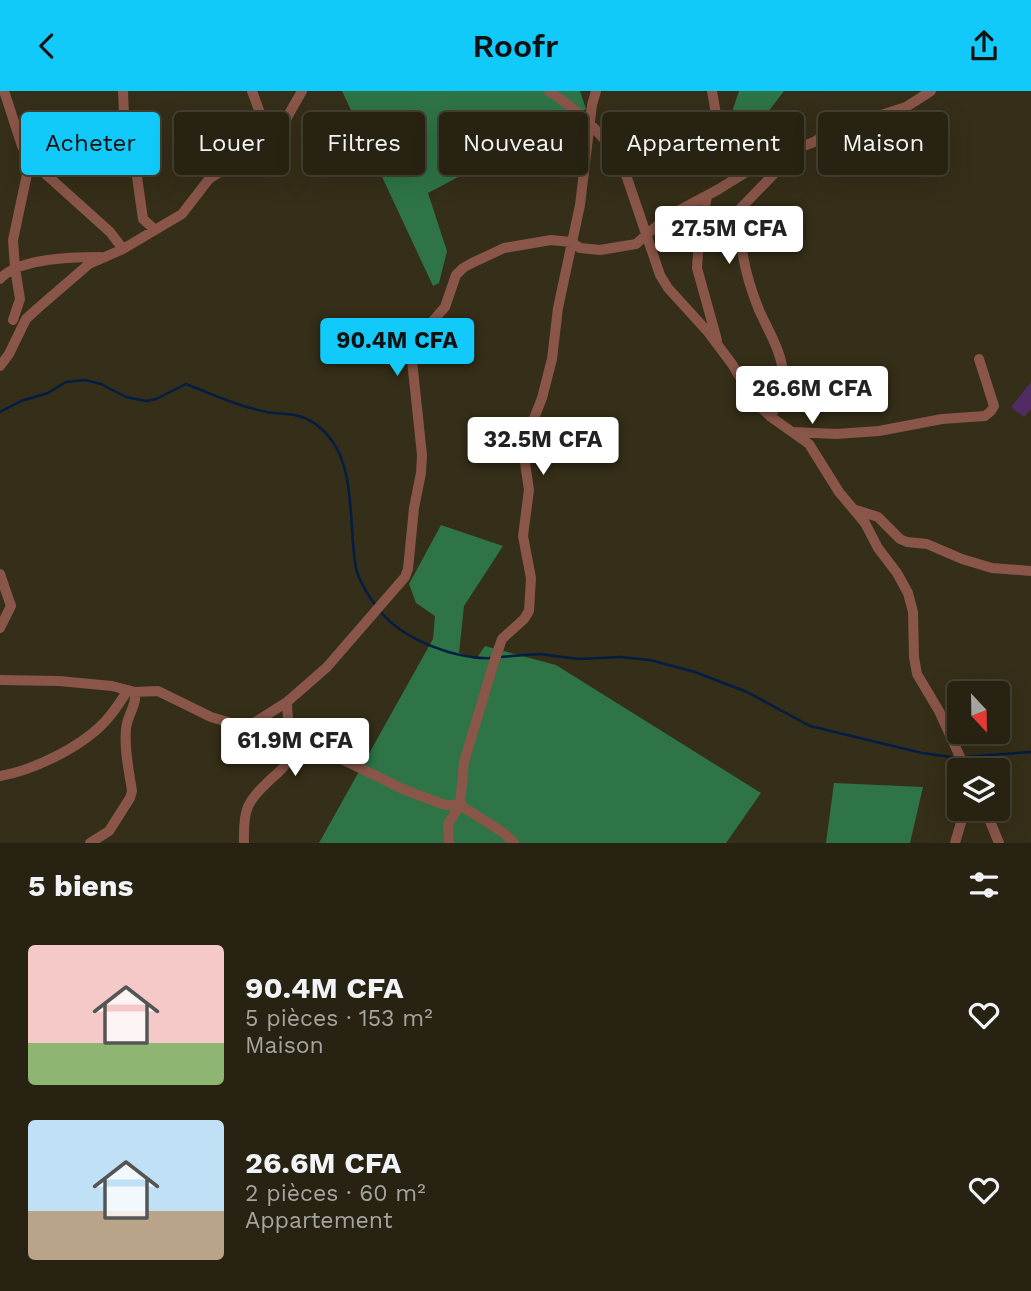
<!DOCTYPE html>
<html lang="fr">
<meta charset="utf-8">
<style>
body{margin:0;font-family:"Work Sans",sans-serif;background:#342f20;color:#f1f3f6;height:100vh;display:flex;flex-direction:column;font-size:26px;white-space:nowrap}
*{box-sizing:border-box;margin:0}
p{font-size:23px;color:#a5a49f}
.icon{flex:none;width:38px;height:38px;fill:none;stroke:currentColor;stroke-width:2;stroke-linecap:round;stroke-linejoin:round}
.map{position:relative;height:752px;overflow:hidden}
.side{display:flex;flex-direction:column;background:#282212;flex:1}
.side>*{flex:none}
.hud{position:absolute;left:21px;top:21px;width:990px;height:63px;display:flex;gap:14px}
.needle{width:46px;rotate:158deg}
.controls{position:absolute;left:947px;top:590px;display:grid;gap:14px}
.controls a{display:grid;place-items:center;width:63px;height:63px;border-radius:7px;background:#282212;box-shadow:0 7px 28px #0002,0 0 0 2px #443f32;font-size:35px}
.price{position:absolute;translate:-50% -60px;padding:0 16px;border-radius:7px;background:#fff;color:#222;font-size:23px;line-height:46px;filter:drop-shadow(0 2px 4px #0008)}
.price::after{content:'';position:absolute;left:50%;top:42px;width:21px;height:16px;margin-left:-10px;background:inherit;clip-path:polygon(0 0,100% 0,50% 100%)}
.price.current{background:#11cafa;color:#111}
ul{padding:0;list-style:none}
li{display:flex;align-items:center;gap:21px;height:175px;padding:0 28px}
li span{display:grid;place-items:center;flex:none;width:196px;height:140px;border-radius:7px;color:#555}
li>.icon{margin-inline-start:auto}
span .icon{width:84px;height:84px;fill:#fffc;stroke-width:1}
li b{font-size:30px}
h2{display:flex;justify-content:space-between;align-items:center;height:84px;padding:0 28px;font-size:30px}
.chip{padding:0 24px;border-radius:7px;background:#282212;box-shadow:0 7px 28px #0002,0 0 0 2px #443f32;font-size:24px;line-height:63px}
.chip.current{background:#11cafa;color:#111}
header{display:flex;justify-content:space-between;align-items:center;height:91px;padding:0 28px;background:#11cafa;color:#111;font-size:32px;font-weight:600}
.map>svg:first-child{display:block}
.forest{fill:#2e7446}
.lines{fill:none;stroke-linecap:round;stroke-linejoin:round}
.stream{stroke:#031d44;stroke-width:2.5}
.building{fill:#512c64}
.minor{stroke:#8a5649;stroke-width:10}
</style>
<header><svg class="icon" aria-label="back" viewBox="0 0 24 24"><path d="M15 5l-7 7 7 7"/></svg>Roofr<svg class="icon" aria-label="share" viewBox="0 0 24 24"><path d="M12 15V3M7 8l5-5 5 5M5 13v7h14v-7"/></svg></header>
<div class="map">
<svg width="1031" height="752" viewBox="0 0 1031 752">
<rect width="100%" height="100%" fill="#352e18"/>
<path class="forest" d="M342 0H580L586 18 428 102 447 160 439 192 433 195Z
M739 0H784L751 43 730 27Z
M441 434 503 455 464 515 459 562 476 568 485 555 556 574 761 702 726 752H319L433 548 435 525 416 512 409 493Z
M834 692 923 696 910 752H826Z"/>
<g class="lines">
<path class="stream" d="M0 321 21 310 48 302 66 291 85 289 101 293 126 306 146 310 156 308 186 293C212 303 240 316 267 321 284 324 298 321 314 332 360 363 347 431 356 477 359 490 368 504 376 515
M380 520C403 549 457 569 493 567
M499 566 539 563 579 568 620 566 650 569 695 581 747 601 810 635 922 662 958 667
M964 666 1031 661"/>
</g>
<path class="building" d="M619 20 636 21 635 34 618 32Z
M1031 291V318L1024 326 1011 316Z"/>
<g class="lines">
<path class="minor" d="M4 0 22 55 30 69 110 141 123 158
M123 0 124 24 136 79 143 128 154 138
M252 0 269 47
M549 0C579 20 605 44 623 75L660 184 668 197 708 241 732 273 754 310 771 326 809 353 839 401 865 432 878 457 897 482 908 502 913 521 914 566 917 583 939 620 966 679
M712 0 717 29V40L741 84
M707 105 699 147 697 177 717 249
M0 188C18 167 73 166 100 166
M13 229 20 208 15 177 13 149 30 69
M0 275 9 263 26 228 38 217 89 173 123 158 182 123 209 88 265 50 281 37 302 0
M771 326C776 313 783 299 783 285 783 263 768 239 759 219 746 187 738 153 740 118L795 61
M792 341 836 343 879 340 942 328 985 325 991 320 994 315 979 268
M853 418 878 426 900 448 907 451 927 453 962 468 992 477 1031 480
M0 483 11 515 0 537
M0 589 59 590 112 595 135 601 158 600 211 626 244 636 254 632 287 611 327 576 405 486 408 478 414 417 421 382 422 364 411 260 412 254 445 216 456 184 463 177 472 172 504 157 551 149 571 151 580 157 600 159 636 153 667 126 719 98 764 70 814 51 828 41 906 16 931 0
M244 636 279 647 289 654 299 658 325 660 405 699 445 714H460L504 742 514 752
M0 685C35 679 86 654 109 626 116 618 122 608 128 599
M985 718 999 752
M90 752 109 740 130 707 132 700C129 680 124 658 126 638 127 624 137 615 135 601
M244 752C243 716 247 711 272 687 278 682 284 677 287 671 293 654 287 629 287 611
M449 752 448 733 460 714 464 671 494 571 502 548 524 528 529 520 531 487 523 445 529 399 524 365 527 345 542 307 552 268 558 217 580 114 592 14 596 0
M955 752 965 718"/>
</g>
</svg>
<div class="controls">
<a><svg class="needle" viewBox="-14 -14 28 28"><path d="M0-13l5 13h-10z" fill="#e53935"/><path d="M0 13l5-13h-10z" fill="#a5a49f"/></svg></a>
<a><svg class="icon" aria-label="layers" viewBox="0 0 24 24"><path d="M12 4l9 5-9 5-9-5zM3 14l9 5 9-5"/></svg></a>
</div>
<b class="price" style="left:729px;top:175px">27.5M CFA</b>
<b class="price current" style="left:397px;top:287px">90.4M CFA</b>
<b class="price" style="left:812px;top:335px">26.6M CFA</b>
<b class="price" style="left:543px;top:386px">32.5M CFA</b>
<b class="price" style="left:295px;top:687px">61.9M CFA</b>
<div class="hud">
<a class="chip current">Acheter</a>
<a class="chip">Louer</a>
<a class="chip">Filtres</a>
<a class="chip">Nouveau</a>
<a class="chip">Appartement</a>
<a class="chip">Maison</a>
</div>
</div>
<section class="side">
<h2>5 biens<svg class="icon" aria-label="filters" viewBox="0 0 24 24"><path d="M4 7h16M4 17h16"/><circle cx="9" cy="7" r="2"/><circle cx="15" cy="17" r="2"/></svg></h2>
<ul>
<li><span style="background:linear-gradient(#f6c9c9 70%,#8fb573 0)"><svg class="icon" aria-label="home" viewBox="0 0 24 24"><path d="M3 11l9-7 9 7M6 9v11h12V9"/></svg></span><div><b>90.4M CFA</b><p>5 pièces · 153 m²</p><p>Maison</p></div><svg class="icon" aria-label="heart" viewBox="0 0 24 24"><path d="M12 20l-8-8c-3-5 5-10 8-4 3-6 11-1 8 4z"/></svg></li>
<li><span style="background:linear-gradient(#bfe0f5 65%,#b9a48a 0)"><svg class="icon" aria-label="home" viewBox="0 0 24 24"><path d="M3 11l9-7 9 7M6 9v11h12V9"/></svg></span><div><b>26.6M CFA</b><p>2 pièces · 60 m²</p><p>Appartement</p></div><svg class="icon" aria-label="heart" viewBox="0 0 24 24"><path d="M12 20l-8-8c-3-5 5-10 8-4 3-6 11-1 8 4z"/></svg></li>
</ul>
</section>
